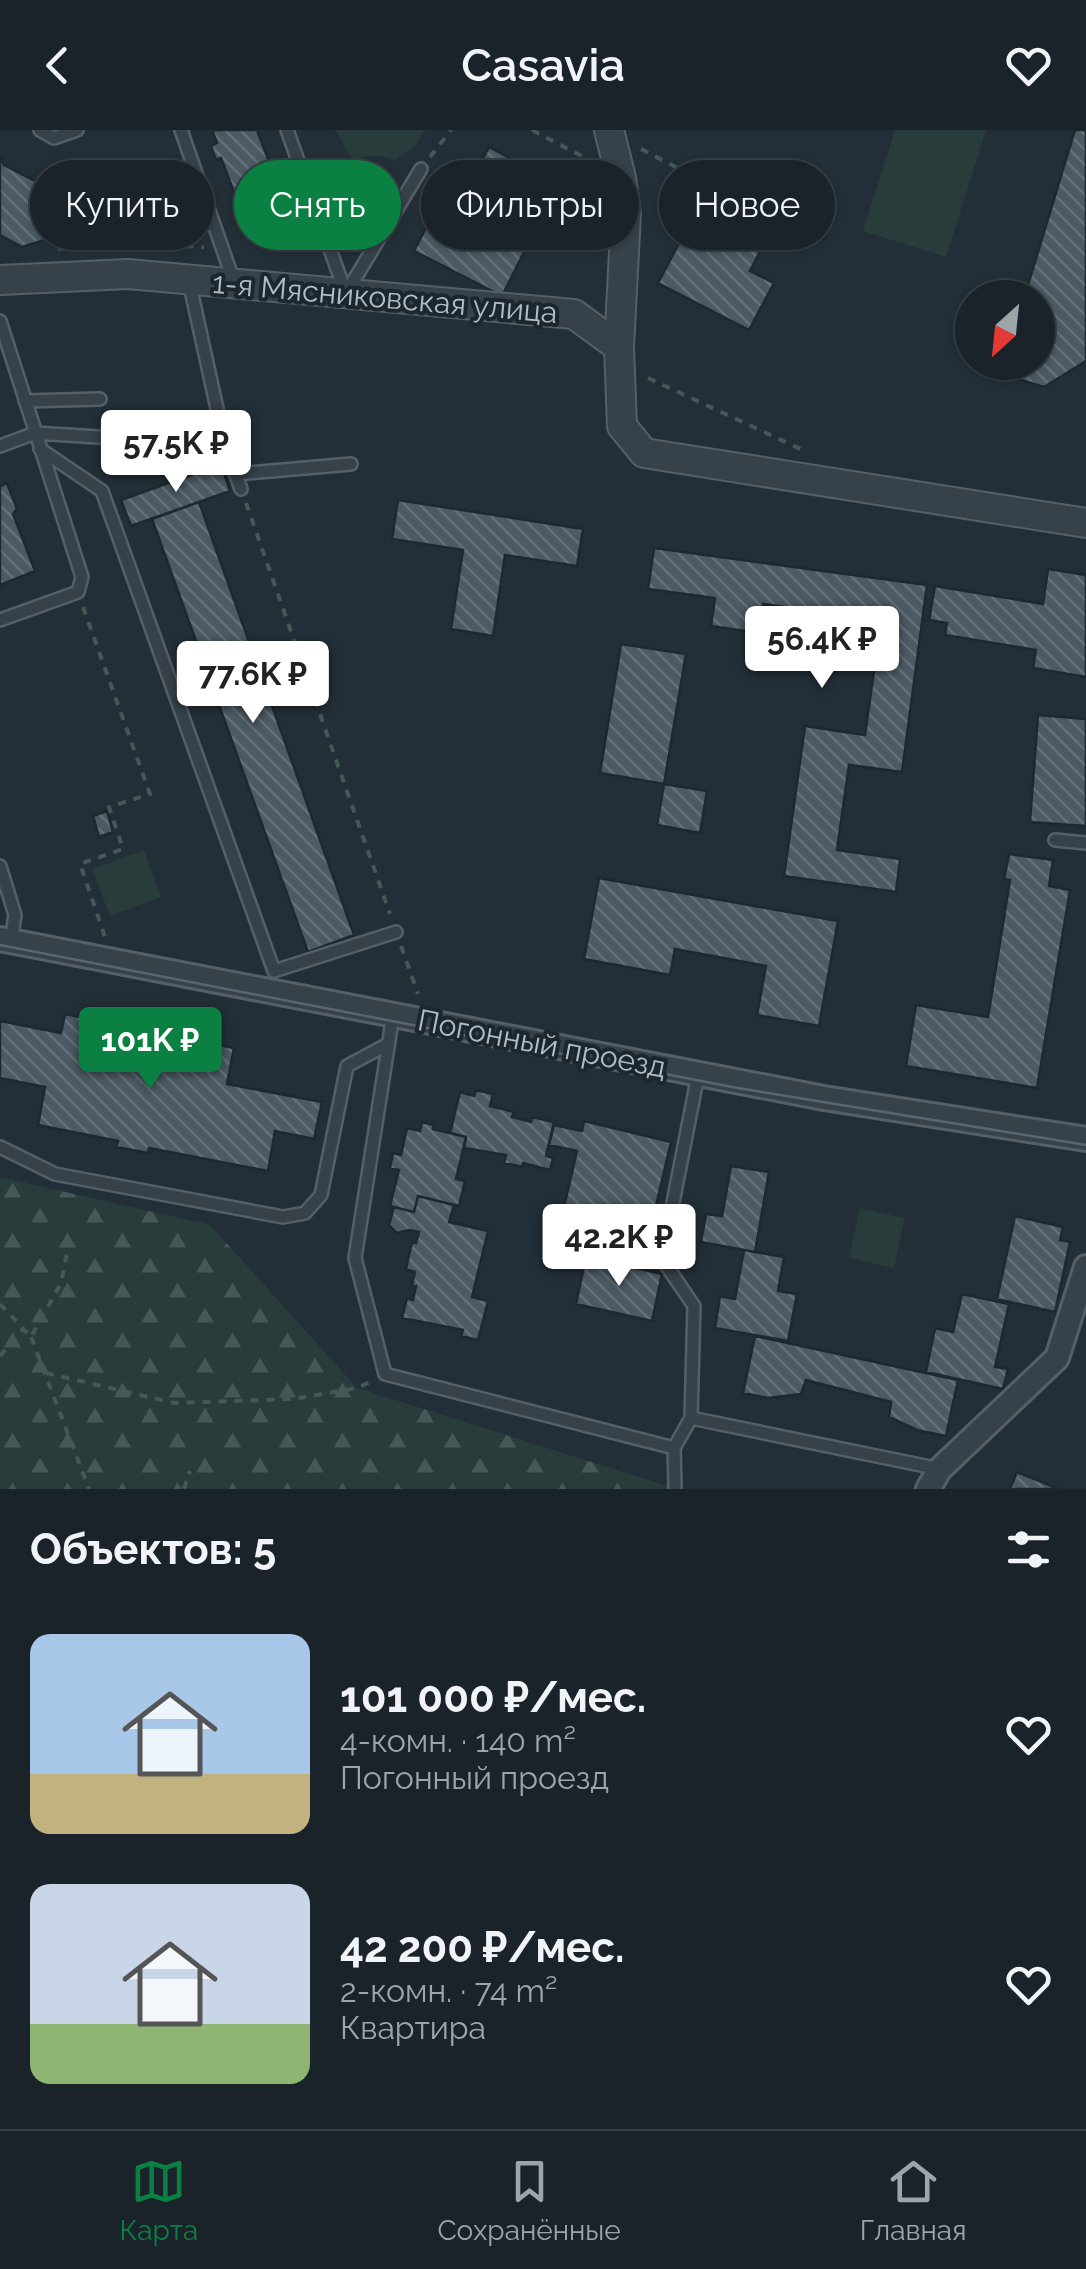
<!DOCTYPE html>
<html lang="ru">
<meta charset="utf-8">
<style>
body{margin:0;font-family:Raleway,sans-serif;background:#272f36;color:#f1f3f6;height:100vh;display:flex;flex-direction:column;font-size:38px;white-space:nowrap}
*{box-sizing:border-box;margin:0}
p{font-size:32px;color:#9fa4a8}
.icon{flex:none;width:55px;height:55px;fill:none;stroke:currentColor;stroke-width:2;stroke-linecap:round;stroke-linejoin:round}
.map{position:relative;height:1359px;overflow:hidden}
.sheet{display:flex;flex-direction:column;background:#1a232a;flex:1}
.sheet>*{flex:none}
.banner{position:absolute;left:30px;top:30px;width:1028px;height:90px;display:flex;gap:20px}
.needle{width:65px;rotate:207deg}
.buttons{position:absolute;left:955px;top:150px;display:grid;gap:20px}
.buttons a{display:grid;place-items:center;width:100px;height:100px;border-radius:50%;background:#1a232a;box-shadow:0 2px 8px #0004,0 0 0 2px #384047;font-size:50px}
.price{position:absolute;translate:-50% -85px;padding:0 22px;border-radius:10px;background:#fff;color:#222;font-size:32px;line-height:65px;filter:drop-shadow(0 2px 5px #0008)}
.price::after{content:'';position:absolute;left:50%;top:60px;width:30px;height:22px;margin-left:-15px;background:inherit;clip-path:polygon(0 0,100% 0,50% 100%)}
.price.selected{background:#0b8043;color:#fff}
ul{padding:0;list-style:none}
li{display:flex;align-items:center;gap:30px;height:250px;padding:0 30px}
li span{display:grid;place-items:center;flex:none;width:280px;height:200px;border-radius:20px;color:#555}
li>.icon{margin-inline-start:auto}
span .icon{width:120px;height:120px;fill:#fffc;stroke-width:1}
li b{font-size:42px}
h2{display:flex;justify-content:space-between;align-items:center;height:120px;padding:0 30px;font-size:42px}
.pill{padding:0 35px;border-radius:45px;background:#1a232a;box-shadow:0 2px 8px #0004,0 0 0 2px #384047;font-size:35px;line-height:90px}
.pill.selected{background:#0b8043;color:#fff}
header{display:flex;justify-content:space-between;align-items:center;height:130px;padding:0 30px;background:#1a232a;font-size:45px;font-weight:600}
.menu{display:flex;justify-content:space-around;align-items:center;height:140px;border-top:2px solid #384047;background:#1a232a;font-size:28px;color:#9fa4a8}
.menu a{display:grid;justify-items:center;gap:5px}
.menu .selected{color:#0b8043}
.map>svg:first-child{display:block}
.green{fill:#283d3b}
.forest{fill:url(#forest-firs)}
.building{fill:url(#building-back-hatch);stroke:#1e2830;stroke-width:2.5}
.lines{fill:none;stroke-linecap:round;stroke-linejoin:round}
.service-casing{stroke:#555f67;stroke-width:16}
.minor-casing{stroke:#555f67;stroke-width:28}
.tertiary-casing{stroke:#555f67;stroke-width:32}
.path{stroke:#455858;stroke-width:4;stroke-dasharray:8 8;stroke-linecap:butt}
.service{stroke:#374149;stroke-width:11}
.minor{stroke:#374149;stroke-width:22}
.tertiary{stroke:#374149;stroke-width:28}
.tram{stroke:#596570;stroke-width:2.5}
.labels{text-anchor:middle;stroke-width:8;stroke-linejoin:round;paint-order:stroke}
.street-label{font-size:30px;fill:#b2bcc5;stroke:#1c262e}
</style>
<header><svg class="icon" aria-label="back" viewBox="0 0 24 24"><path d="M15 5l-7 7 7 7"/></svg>Casavia<svg class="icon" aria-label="heart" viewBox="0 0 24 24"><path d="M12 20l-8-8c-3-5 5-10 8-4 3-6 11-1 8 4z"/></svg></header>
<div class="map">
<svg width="1086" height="1359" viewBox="0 0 1086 1359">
<defs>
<pattern id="forest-firs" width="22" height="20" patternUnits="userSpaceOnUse" patternTransform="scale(2.5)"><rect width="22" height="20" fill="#283d3b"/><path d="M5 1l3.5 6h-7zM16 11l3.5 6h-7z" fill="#455756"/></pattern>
<pattern id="building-back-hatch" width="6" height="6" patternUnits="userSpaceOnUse" patternTransform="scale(2.5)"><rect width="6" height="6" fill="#4c5a64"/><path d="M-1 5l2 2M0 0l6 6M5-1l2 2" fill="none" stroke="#637079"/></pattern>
</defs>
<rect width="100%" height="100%" fill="#232f38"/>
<path class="green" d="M335 0H426L415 16 395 30 378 25 352 29Z
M895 0H986L946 127 863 101Z
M144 720 161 767 110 786 92 739Z
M860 1078 905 1088 894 1138 849 1128Z"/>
<path class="forest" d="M0 1047 210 1095 357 1258 677 1359H0Z"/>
<path class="building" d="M212 0H257L294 98 253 113 246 95 239 97 234 83 241 81 221 28 216 30 211 16 217 13Z
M1075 0H1086V231L1044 257 1001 244 1005 232H1038V168H1024Z
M489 17 537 43 505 109 525 120 502 166 414 121 437 76 454 84Z
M0 26 4 35 47 57 71 49 87 97 22 117 0 105Z
M740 50 785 73 750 141 774 153 749 200 658 153 683 106 705 117Z
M221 334 230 361 131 396 121 370Z
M7 353 17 379 13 384 35 441 0 455V356Z
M398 370 583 399 577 436 505 425 493 506 451 499 463 420 392 409Z
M199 372 354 805 308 822 152 389Z
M654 418 927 455 902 642 849 635 837 720 900 729 896 762 784 746 805 596 865 605 881 491 763 474 760 503 711 496 715 468 648 459Z
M1048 439 1086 445V547L1033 538 1036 520 945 505 947 493 929 490 935 456 1043 474Z
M621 514 686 524 664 654 600 643Z
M1038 585 1086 589V696L1030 692Z
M664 654 707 661 700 703 657 695Z
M107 681 113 702 99 707 93 686Z
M1009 724 1053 730 1049 756 1070 760 1037 958 906 936 916 875 988 887 1010 750 1004 749Z
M599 748 838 791 819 896 757 885 766 836 675 819 670 845 584 829Z
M65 884 234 918 227 954 322 972 314 1009 275 1001 268 1041 149 1018 148 1023 116 1017 118 1011 38 995 45 957 0 948V891L61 903Z
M476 960 493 964 490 976 514 982 512 987 531 992 532 987 554 992 546 1026 553 1028 550 1040 523 1033 522 1037 504 1033 506 1025 464 1018 466 1007 450 1003 460 962 474 966Z
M584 991 671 1012 647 1114 560 1094 577 1021 549 1015 554 995 582 1001Z
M422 992 434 995 433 999 466 1007 456 1049 465 1051 459 1076 418 1066 414 1082 390 1076 399 1040 390 1038 393 1023 401 1025 407 998 420 1001Z
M731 1036 769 1042 755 1122 701 1112 706 1084 722 1086Z
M418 1066 454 1075 449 1092 488 1101 472 1167 488 1171 478 1210 461 1206 463 1200 402 1188 407 1168 413 1170 416 1156 412 1155 415 1142 406 1139 412 1112 416 1113 419 1102 409 1100 397 1103 389 1095 394 1077 414 1082Z
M1015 1086 1063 1097 1060 1110 1070 1112 1055 1182 997 1169Z
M744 1120 784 1127 778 1161 797 1164 788 1211 715 1198 720 1166 735 1169Z
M586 1127 662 1144 652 1191 576 1174Z
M962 1164 1009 1174 995 1237 1008 1239 1003 1259 926 1242 935 1198 953 1202Z
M755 1206 958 1250 946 1306 917 1300 889 1287 891 1272 806 1250 801 1264 768 1268 743 1263Z
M1017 1342 1059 1359H1010Z"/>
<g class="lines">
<defs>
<path id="service" d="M40 0 54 8 77 0
M181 0 234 152
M287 0 345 161
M189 151 225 315 241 359
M348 160 421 39
M0 191 82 447 78 462 0 490
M25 271 100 269
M0 316 35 303 225 315
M40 319 102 361 274 841 396 802
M236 344 351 334
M1055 710 1086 713
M0 736 15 785 11 811
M393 885 355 1128 385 1244 674 1318 691 1288
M698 945 662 1129 694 1176 691 1288 940 1339
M0 1017 55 1044 283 1087 305 1083 321 1065 347 936 388 914
M674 1318 675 1358"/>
<path id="minor" d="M0 809 824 968 1086 1009
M928 1359 940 1339 1057 1228 1086 1137"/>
<path id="tertiary" d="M609 0 621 48 626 84 619 217
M0 150 128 144 574 184 619 217 622 296 644 323 1086 393"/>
</defs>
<use href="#service" class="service-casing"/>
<use href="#minor" class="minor-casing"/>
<use href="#tertiary" class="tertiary-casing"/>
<path class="path" d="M532 0 591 31
M641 19 695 47
M430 27 451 0
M677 82 714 99
M58 119 121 113 204 117
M648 248 807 322
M246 373 390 784
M83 477 150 664 109 677 123 719 80 734 105 807
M401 816 418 864
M0 1174 31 1207 61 1153 70 1108
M31 1207 89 1359
M0 1226 23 1199
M46 1243 174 1273 293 1269 357 1258 370 1252
M184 1359 190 1341"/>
<use href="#service" class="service"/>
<use href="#minor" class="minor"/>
<use href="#tertiary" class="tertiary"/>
<path class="tram" d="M0 815 732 957 1086 1015"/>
</g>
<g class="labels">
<g class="street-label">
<text transform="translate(385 168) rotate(5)" y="10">1-я Мясниковская улица</text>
<text transform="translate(542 914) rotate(11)" y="10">Погонный проезд</text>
</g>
</g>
</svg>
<div class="buttons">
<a><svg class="needle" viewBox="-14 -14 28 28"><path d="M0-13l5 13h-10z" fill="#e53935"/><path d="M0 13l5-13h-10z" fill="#9fa4a8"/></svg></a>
</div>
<b class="price" style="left:176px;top:365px">57.5K ₽</b>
<b class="price" style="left:822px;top:561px">56.4K ₽</b>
<b class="price" style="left:253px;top:596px">77.6K ₽</b>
<b class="price selected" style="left:150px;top:962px">101K ₽</b>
<b class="price" style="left:619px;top:1159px">42.2K ₽</b>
<div class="banner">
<a class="pill">Купить</a>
<a class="pill selected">Снять</a>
<a class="pill">Фильтры</a>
<a class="pill">Новое</a>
</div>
</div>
<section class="sheet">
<h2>Объектов: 5<svg class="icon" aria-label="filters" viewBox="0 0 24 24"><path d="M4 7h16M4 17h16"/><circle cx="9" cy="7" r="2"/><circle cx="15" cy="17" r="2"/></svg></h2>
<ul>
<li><span style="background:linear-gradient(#a9c7e8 70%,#c2b280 0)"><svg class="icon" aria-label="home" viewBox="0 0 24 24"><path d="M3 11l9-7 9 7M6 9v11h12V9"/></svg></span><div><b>101 000 ₽/мес.</b><p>4-комн. · 140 m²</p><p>Погонный проезд</p></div><svg class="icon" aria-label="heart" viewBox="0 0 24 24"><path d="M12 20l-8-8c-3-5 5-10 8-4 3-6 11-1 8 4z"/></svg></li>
<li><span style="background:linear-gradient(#c9d6e8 70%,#8fb573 0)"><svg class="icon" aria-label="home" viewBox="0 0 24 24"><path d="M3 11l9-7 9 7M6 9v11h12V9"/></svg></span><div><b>42 200 ₽/мес.</b><p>2-комн. · 74 m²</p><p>Квартира</p></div><svg class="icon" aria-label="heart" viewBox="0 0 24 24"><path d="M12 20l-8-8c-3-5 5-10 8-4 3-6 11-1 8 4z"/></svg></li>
</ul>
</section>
<nav class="menu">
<a class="selected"><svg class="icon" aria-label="map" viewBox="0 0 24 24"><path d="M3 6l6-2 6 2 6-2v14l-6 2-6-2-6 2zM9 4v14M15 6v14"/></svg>Карта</a>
<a><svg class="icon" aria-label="saved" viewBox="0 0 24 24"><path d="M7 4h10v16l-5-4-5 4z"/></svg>Сохранённые</a>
<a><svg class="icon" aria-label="home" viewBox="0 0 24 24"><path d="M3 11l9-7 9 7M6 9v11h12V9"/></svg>Главная</a>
</nav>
